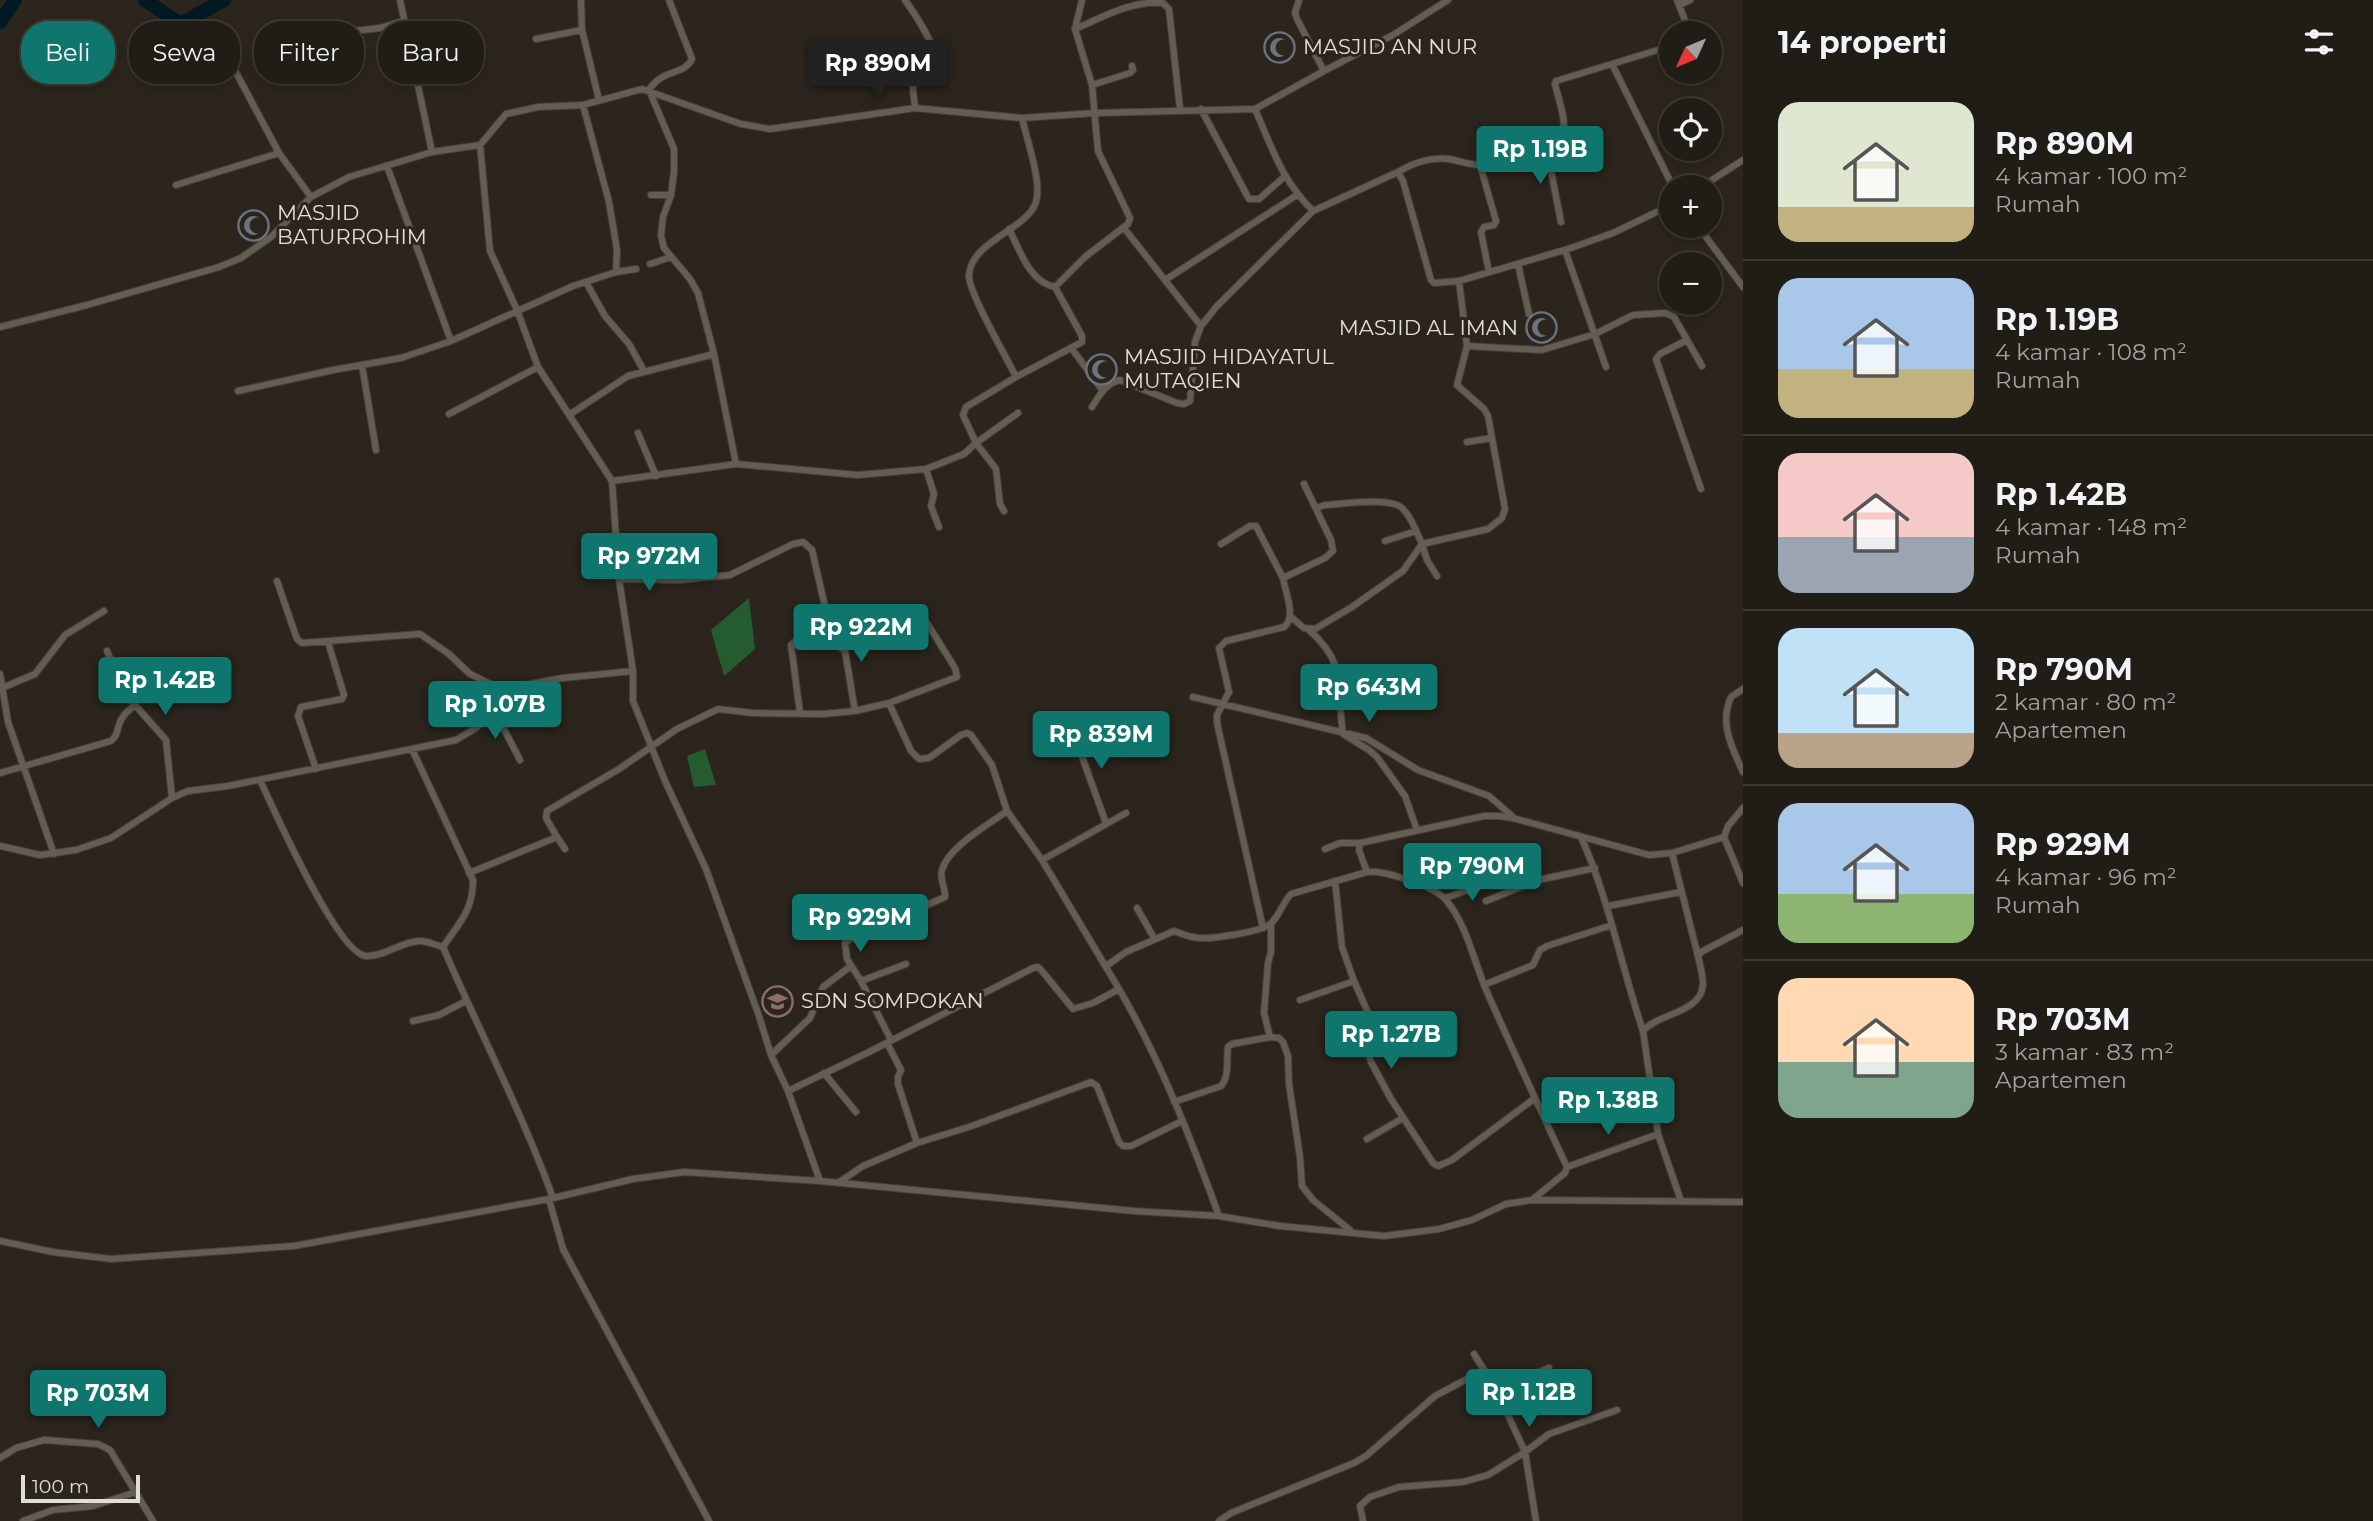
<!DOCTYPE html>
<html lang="id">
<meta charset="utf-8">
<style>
body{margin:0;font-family:Montserrat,sans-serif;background:#28251f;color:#f1f3f6;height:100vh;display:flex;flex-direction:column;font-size:26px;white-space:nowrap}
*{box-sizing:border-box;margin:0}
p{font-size:23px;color:#a2a1a1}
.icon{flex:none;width:38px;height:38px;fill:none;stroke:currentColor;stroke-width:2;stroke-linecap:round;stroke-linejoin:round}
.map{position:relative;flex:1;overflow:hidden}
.side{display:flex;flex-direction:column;background:#201c16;width:630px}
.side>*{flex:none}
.guide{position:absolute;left:21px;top:21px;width:665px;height:63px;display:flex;gap:14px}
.needle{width:46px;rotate:226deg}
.tools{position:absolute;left:1659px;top:21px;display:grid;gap:14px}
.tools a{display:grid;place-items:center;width:63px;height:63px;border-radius:50%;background:#201c16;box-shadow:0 4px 10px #0003,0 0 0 2px #3d3a35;font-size:35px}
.scale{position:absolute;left:21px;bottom:18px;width:119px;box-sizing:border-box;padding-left:7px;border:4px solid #e1ddd8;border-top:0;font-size:19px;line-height:24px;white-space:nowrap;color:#e1ddd8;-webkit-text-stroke:5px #2b251d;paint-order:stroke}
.price{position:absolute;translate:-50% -60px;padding:0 16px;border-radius:7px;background:#0f766e;color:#fff;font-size:23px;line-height:46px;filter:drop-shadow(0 2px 4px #0008)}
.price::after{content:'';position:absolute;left:50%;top:42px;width:21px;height:16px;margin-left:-10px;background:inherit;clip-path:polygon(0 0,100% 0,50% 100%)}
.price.active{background:#222;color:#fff}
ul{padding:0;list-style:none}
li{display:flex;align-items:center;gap:21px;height:175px;padding:0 35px}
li+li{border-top:2px solid #3d3a35}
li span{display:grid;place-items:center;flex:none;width:196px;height:140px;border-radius:21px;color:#555}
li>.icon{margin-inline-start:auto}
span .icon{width:84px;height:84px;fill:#fffc;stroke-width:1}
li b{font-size:30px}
h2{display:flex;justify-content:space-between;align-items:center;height:84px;padding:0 35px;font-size:30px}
.pill{padding:0 24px;border-radius:28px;background:#201c16;box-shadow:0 4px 10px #0003,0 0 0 2px #3d3a35;font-size:24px;line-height:63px}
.pill.active{background:#0f766e;color:#fff}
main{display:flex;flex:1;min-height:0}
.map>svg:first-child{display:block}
.green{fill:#255c2f}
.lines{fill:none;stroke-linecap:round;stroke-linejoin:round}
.river{stroke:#001923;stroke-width:14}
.street-casing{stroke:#454039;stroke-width:8}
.street{stroke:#645d54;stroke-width:6}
.labels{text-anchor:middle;stroke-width:6;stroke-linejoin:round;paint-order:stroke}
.poi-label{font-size:21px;fill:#e1ddd8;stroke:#2b251d;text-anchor:start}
</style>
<main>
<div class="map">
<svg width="1743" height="1521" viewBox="0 0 1743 1521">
<rect width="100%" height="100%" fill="#2b251d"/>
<path class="green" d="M749 598 755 649 724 676 711 630Z
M705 749 716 785 694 787 687 756Z"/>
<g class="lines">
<path class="river" d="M145 0 180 24 224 0
M0 22 15 0"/>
<defs>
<path id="street" d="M400 0 432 152
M581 0 582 30 599 100
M669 0 692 59C684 76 663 68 649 90L674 149V172L671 195 663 217 661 236 664 248 690 279 698 293 714 354 736 464
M905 0C914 13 939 48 934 64 931 73 917 72 914 81 911 88 915 101 915 108
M1299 0 1295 13 1297 19 1324 71 1393 35 1448 0
M1677 0 1690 33
M1679 5 1690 0
M1075 29C1103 17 1132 0 1163 3L1169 9 1180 109
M327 34 380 28 403 21
M536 39 582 30
M225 52 279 153 311 197
M1612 64 1673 187
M417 82 442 75
M1092 85 1130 73 1133 70 1132 66
M1201 109 1249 199H1259L1284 177
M1255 109 1324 71
M480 145 490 251 517 310 538 367 612 481 619 579 633 671V701L665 781 706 869 759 1016 771 1055 788 1091 820 1181
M1546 145 1561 222
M1480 165 1496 221 1494 225 1484 227 1481 232 1489 272
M387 166 451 341
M1398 172C1413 163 1432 157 1449 159 1460 161 1470 165 1481 165 1497 165 1558 147 1563 131 1567 121 1557 94 1555 84L1556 81 1671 46
M176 185 279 153
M1701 187 1743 160
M651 195H671
M1698 226 1743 287
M1124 228 1201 326
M1009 229C1020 250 1029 282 1055 287
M1565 250 1606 367
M650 264 671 257
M1518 264 1529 314
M616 272 636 269
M1165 280 1297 195
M586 282 605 316 629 344 644 371
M0 327 87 305 219 267 241 258 271 237 311 197 349 177 432 152 480 145 506 114 538 107 583 105 642 89 741 124 770 129 915 108 1022 118 1095 113 1255 109C1273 150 1281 179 1313 211L1398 172 1403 181 1431 280 1434 283 1459 281 1568 249 1613 233 1671 205
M1687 340 1660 354 1656 359 1701 489
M1467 346 1542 350 1595 334 1633 315 1666 313 1674 317 1702 366
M1072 349 1103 391
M362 365 376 450
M1016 377C1007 358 968 292 969 275 971 241 1028 229 1036 202 1042 182 1027 140 1022 118
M238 391 333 370 401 358 451 341 573 286 616 272 617 250 609 202 583 105
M1092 407C1099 396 1106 383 1120 380L1177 403 1184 404 1190 401 1195 342 1201 326 1217 306 1313 211
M449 414 538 367
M569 415 628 376 714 354
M638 433 656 476
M1467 442 1492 438
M926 469 934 494 931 506 939 527
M612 481 736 464 858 475 926 469 964 454 976 443 963 415 966 407 1016 377 1082 342V336L1055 287 1085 257 1128 224 1130 218 1098 151 1092 85 1075 29 1082 0
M1316 508 1325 505C1342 504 1392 496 1403 509 1412 518 1417 533 1422 544L1488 529 1502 518 1505 509 1488 416 1484 409 1457 385 1467 346 1459 281
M1004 511 1000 504 996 469 976 443 1018 413
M1385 541 1416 531
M1221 544 1250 526H1256L1283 578
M1422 544 1427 560 1437 576
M619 579 680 580 730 575 793 544 803 542 812 550 832 637 829 642 795 641 791 645 800 713
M277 581 297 639 302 643 420 634 449 654 470 674 509 693
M1291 617 1304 628 1315 629 1352 607 1403 571 1422 544
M1309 630C1349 665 1336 688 1343 734L1369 750 1377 757 1405 796 1417 830
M832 634 881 622
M831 640 845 651 855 711
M107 651 127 696 166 740 172 798
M0 674 8 722 54 854
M2 688 35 674 65 635 104 611
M1743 689 1731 697C1719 723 1732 748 1743 772
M1193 697 1366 738 1418 770 1489 796 1512 816
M889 703 957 677 955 668 922 615
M494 710 520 760
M1072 729 1106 823
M412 749 473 880C473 911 459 923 443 947
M316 769 298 716 301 707 342 699 344 695 328 642
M0 773 111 741C118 735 116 733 119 725 121 717 127 711 134 706
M260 780C273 808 338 954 366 956 385 957 403 940 422 941 429 942 436 945 443 947 479 1031 522 1112 553 1198
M1743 808 1728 826 1724 837 1743 883
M557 837 565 849
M1581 837C1609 899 1621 966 1643 1031
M1360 843 1359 850 1367 872
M0 846 40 855 76 850 111 838 172 798 188 791 228 786 456 740 476 728 509 693 525 685 563 678 633 671
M1325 849 1340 843H1360L1484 816H1498L1513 818 1649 855 1672 853 1724 837
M1672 853 1698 956
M1042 860 1126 813
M469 873 557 837 546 818 547 811 619 769 677 729 718 709 753 713 823 714 855 711 889 703 911 751 919 759 929 758 961 735 967 733 971 735 992 765 1007 811 1042 860 1119 989 1093 1003 1073 1009 1042 971 1038 967 1033 968 867 1053 788 1091
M1335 881 1342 947 1354 981 1373 1024 1368 1053 1371 1062 1391 1099 1433 1163 1438 1166 1452 1160 1535 1098
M1445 898 1468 890 1488 880
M1486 901 1538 880 1595 868
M1608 906 1681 892
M1137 908 1154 938
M1263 928 1217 723V715L1229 692 1219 648 1226 641 1284 627C1297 617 1285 592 1283 578L1325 558 1333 551 1331 540 1304 484
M1106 966 1126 952 1174 931C1183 934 1190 938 1200 938 1213 939 1258 932 1269 925 1279 918 1282 903 1291 894L1367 872C1384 870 1434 886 1446 900 1467 925 1474 962 1487 992 1513 1051 1540 1109 1567 1167L1565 1173 1532 1200
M861 981 906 964
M1484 985 1533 965 1540 950 1547 946 1612 925
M1119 989C1161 1061 1191 1139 1219 1216
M1300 1000 1354 981
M413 1021 439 1015 466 1001
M1270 1037 1264 1013 1268 963 1271 952V924
M891 1040 861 981 847 959 845 943 852 938 945 897C946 888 939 879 942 870 948 847 988 825 1007 811
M887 1043 901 1070 898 1077V1084L917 1143 969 1127 1091 1082 1097 1086 1119 1142 1123 1146H1131L1182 1121
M771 1055 810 1018 823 987 851 966
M824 1073 856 1112
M1174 1102 1221 1086C1230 1076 1226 1060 1228 1047L1232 1044 1270 1037 1279 1038 1283 1042 1288 1056 1289 1084 1300 1157 1302 1186 1313 1200 1350 1230
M1367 1139 1403 1118
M1567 1167 1658 1134
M838 1183 863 1166 917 1143
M549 1199 563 1249 709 1521
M1681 1201 1658 1134 1643 1031C1658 1013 1702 1013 1703 984 1703 975 1700 965 1698 956L1701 952 1743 930
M0 1241 53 1252 111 1259 294 1246 549 1199 633 1179 684 1172 820 1181 1134 1211 1219 1216 1280 1226 1384 1236 1439 1229 1472 1220 1506 1204 1532 1200 1743 1202
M1474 1354 1496 1389 1525 1452 1536 1521
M1496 1389 1549 1368
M0 1458 16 1448 44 1440 98 1444 110 1450 153 1521
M23 1521 53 1510 93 1506 136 1492
M1219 1521 1231 1513 1354 1463 1366 1456 1435 1396 1484 1370
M1363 1521 1360 1506 1370 1497 1399 1487 1463 1482 1488 1475 1525 1452 1549 1434 1617 1410"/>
</defs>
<use href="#street" class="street-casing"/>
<use href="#street" class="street"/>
</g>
<defs>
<symbol id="mosque-ring" viewBox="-11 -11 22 22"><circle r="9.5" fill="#2b251d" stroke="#6b7280" stroke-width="1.5"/><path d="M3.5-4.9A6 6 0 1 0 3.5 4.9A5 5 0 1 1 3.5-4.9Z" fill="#6b7280"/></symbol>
<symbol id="school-ring" viewBox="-11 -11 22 22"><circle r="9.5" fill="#2b251d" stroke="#8d6e63" stroke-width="1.5"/><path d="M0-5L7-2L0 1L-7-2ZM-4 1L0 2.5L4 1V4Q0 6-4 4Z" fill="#8d6e63"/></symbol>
</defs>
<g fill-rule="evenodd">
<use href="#mosque-ring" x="1262" y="30" width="35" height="35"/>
<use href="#mosque-ring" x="236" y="208" width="35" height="35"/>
<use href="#mosque-ring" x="1524" y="310" width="35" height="35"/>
<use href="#mosque-ring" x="1084" y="352" width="35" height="35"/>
<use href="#school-ring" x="760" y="984" width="35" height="35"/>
</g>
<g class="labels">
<g class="poi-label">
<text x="1303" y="54">MASJID AN NUR</text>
<text x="277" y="220">MASJID<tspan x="277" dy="24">BATURROHIM</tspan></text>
<text x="1518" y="335" text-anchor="end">MASJID AL IMAN</text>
<text x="1124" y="364">MASJID HIDAYATUL<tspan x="1124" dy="24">MUTAQIEN</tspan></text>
<text x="801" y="1008">SDN SOMPOKAN</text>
</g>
</g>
</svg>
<div class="tools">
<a><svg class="needle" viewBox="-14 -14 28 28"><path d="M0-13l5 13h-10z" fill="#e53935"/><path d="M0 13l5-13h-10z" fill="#a2a1a1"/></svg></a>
<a><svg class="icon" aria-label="locate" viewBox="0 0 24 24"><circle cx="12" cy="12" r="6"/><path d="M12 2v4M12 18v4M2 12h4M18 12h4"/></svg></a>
<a>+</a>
<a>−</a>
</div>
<div class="scale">100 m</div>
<b class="price active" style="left:878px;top:100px">Rp 890M</b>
<b class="price" style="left:1540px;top:186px">Rp 1.19B</b>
<b class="price" style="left:649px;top:593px">Rp 972M</b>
<b class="price" style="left:861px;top:664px">Rp 922M</b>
<b class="price" style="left:165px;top:717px">Rp 1.42B</b>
<b class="price" style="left:1369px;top:724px">Rp 643M</b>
<b class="price" style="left:495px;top:741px">Rp 1.07B</b>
<b class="price" style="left:1101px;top:771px">Rp 839M</b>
<b class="price" style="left:1472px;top:903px">Rp 790M</b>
<b class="price" style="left:860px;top:954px">Rp 929M</b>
<b class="price" style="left:1391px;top:1071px">Rp 1.27B</b>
<b class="price" style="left:1608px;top:1137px">Rp 1.38B</b>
<b class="price" style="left:1529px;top:1429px">Rp 1.12B</b>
<b class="price" style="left:98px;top:1430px">Rp 703M</b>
<div class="guide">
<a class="pill active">Beli</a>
<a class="pill">Sewa</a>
<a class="pill">Filter</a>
<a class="pill">Baru</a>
</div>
</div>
<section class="side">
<h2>14 properti<svg class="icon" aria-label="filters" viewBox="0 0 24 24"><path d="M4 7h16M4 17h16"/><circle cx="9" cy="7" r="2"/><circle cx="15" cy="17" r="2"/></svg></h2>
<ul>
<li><span style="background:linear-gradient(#dfe7d0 75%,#c2b280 0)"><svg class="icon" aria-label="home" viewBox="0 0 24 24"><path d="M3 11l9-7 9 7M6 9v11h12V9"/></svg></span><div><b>Rp 890M</b><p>4 kamar · 100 m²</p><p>Rumah</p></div></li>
<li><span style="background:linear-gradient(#a9c7e8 65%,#c2b280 0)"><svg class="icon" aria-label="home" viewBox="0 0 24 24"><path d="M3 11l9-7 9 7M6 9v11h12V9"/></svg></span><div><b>Rp 1.19B</b><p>4 kamar · 108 m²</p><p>Rumah</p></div></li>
<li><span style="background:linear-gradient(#f6c9c9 60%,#9aa5b1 0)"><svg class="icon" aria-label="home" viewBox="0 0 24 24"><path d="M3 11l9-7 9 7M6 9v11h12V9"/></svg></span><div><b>Rp 1.42B</b><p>4 kamar · 148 m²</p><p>Rumah</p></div></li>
<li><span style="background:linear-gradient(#bfe0f5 75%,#b9a48a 0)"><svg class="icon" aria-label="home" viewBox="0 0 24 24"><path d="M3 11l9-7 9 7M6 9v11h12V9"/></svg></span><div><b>Rp 790M</b><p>2 kamar · 80 m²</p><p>Apartemen</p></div></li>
<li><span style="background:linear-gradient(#a9c7e8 65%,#8fb573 0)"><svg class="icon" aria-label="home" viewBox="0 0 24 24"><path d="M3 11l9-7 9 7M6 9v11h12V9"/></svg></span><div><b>Rp 929M</b><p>4 kamar · 96 m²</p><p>Rumah</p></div></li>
<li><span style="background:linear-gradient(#ffd9b3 60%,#7fa58c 0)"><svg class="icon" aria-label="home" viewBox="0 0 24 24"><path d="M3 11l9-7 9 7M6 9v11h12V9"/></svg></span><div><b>Rp 703M</b><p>3 kamar · 83 m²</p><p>Apartemen</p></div></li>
</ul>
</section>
</main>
